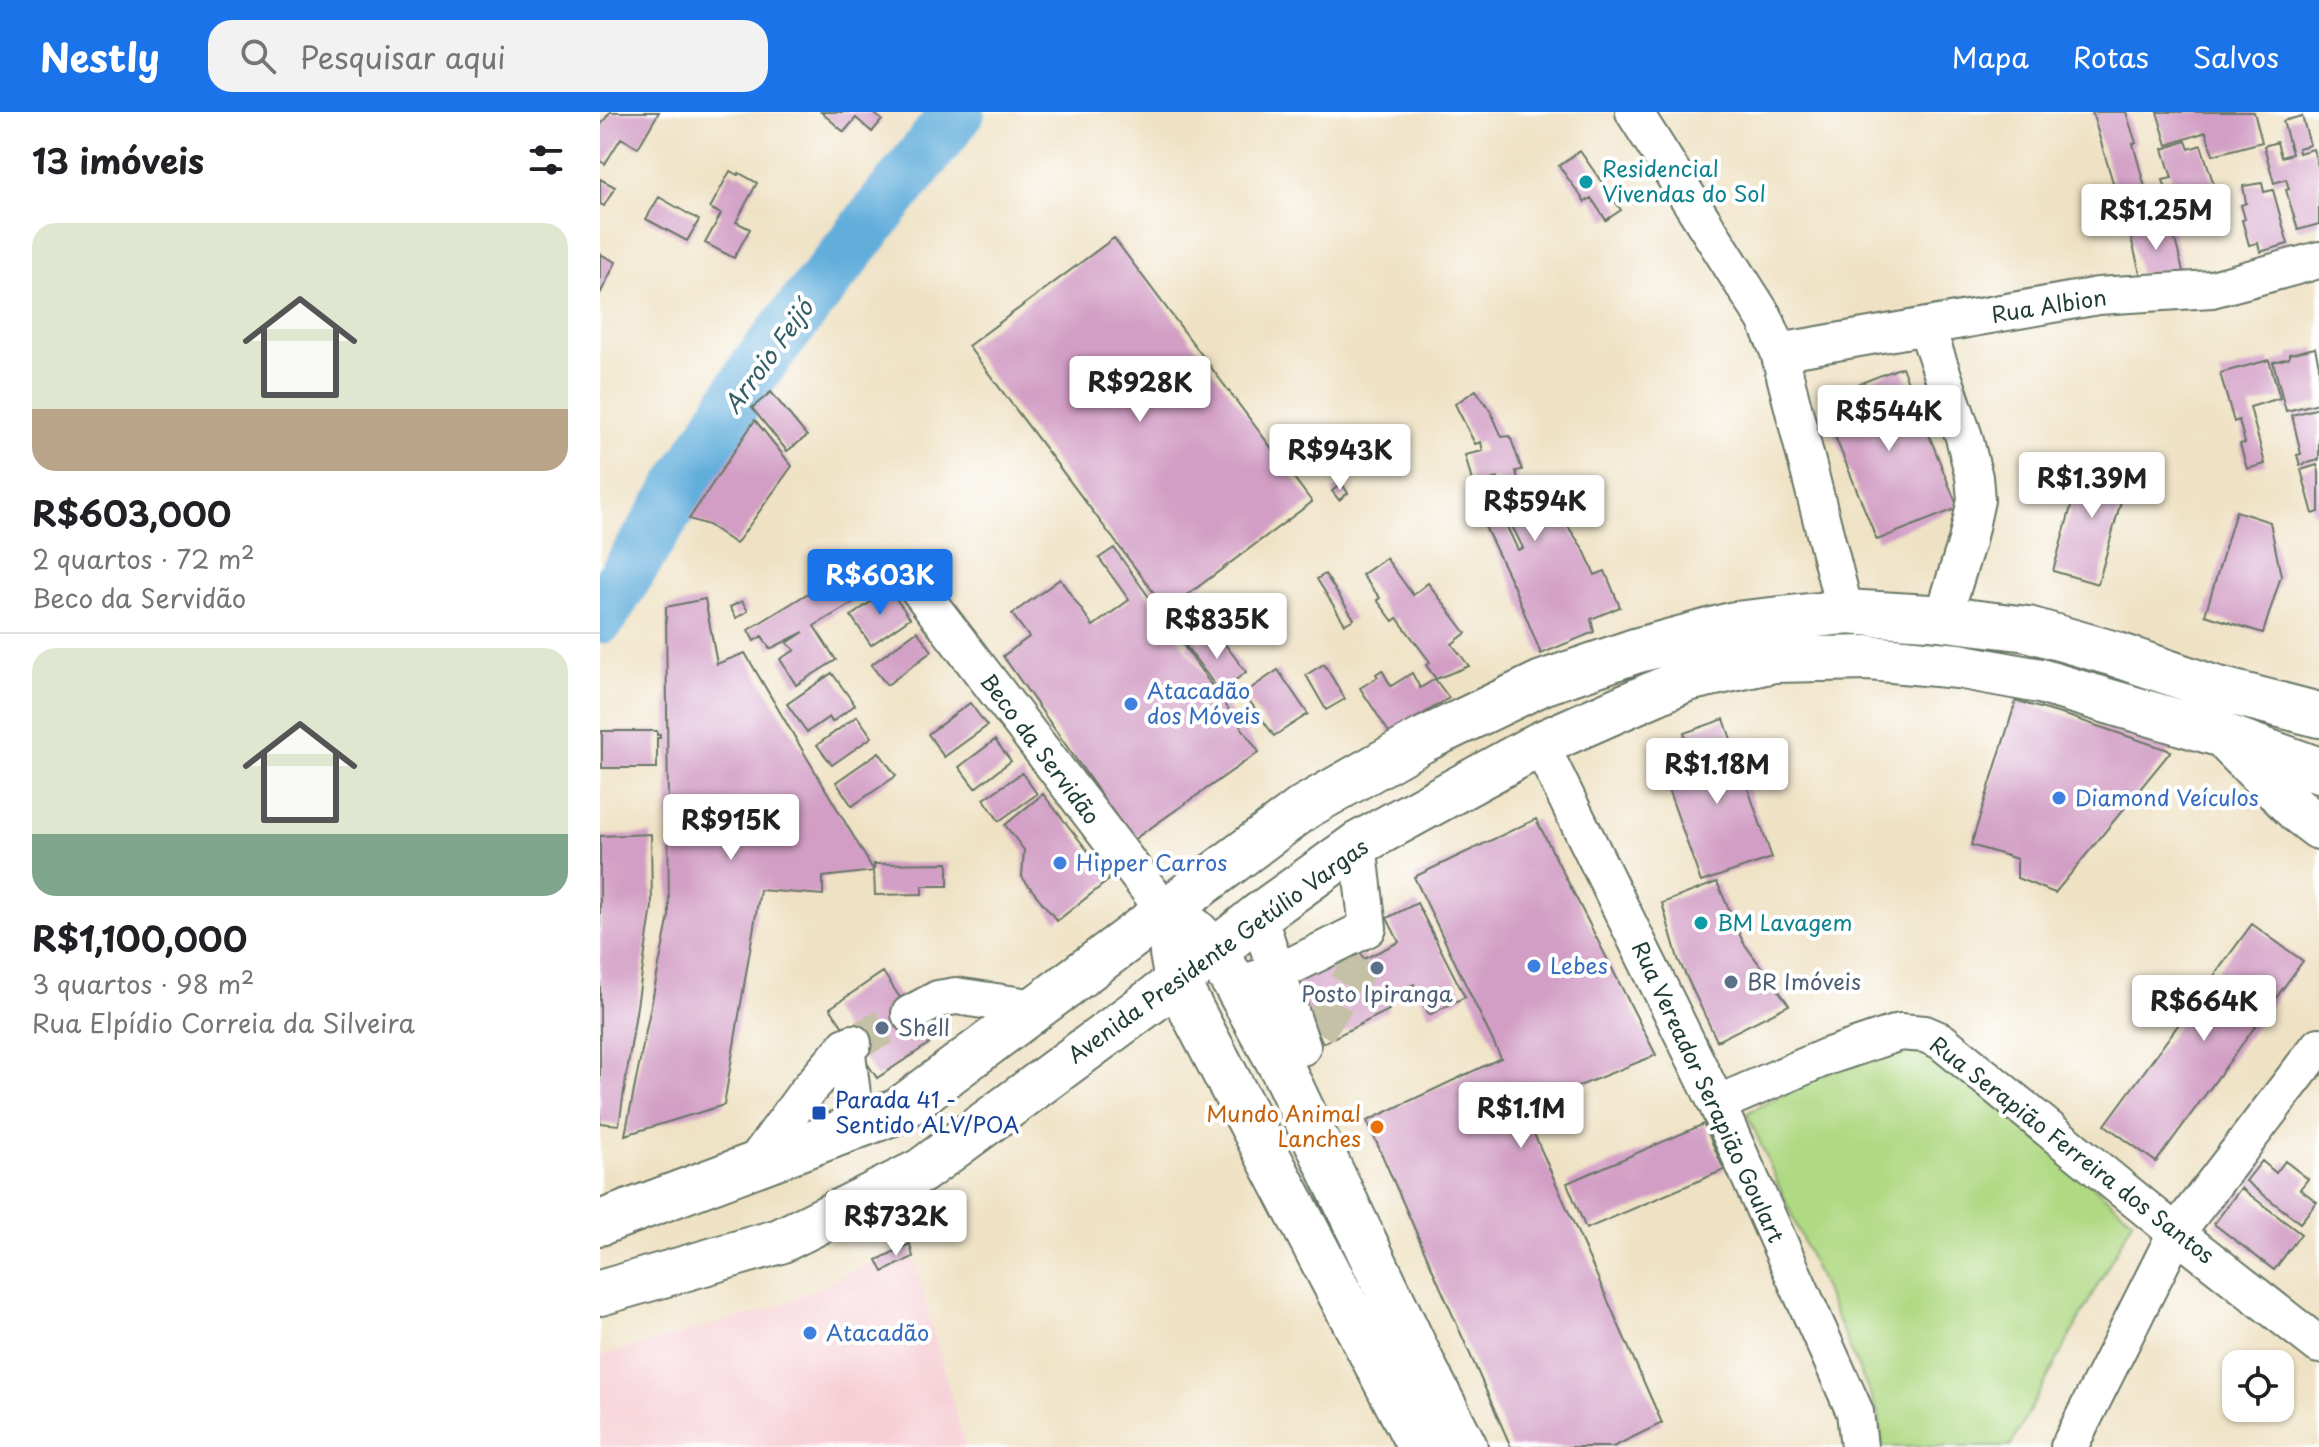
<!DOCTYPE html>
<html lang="pt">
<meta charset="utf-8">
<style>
body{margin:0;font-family:"Playpen Sans",sans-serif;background:#f2f2f2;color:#202124;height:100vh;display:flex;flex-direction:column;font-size:30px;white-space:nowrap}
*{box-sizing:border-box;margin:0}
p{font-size:26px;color:#757577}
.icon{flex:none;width:44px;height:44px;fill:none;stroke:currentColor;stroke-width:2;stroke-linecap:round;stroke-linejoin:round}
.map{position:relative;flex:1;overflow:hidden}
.drawer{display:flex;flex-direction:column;background:#fff;width:600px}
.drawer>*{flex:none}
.fabs{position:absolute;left:1622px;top:1238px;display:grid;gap:16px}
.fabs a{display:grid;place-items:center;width:72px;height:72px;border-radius:16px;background:#fff;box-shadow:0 2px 6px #0004;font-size:40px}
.price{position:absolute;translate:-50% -68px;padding:0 18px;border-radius:8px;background:#fff;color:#222;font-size:26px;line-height:52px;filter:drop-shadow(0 2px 4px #0008)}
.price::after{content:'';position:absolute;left:50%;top:48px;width:24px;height:18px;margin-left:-12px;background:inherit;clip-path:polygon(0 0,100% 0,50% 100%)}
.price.on{background:#1a73e8;color:#fff}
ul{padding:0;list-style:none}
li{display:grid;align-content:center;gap:16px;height:424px;padding:0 32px}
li+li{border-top:2px solid #e0e0e0}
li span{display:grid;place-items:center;height:248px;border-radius:24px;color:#555}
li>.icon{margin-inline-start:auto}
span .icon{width:144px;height:144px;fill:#fffc;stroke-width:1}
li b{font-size:34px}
h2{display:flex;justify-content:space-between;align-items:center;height:96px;padding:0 32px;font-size:34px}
header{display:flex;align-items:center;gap:48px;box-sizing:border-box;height:112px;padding:0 40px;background:#1a73e8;color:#fff}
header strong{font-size:38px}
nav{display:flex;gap:44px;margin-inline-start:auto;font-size:28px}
.search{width:560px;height:72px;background:#f2f2f2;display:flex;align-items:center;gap:20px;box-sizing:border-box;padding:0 28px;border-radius:24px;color:#757577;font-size:30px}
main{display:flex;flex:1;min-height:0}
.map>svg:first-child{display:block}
.built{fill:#f6cfd5}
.green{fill:#b0d984;stroke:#688b5c;stroke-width:2}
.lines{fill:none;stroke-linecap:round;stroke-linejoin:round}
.river{stroke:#62aedb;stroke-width:54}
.building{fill:#d29ec5}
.minor-tunnel{stroke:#c5c1a7;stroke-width:36;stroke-dasharray:36 18;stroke-linecap:butt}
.minor-casing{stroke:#687766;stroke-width:40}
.major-casing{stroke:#687766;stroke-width:48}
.minor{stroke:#fff;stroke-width:36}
.major{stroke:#fff;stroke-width:44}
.culture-dot{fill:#0f9aa8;stroke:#fff;stroke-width:3}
.shop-dot{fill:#3f7fe0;stroke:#fff;stroke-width:3}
.service-dot{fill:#5c6f8a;stroke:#fff;stroke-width:3}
.transit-dot{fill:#1a4fb4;stroke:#fff;stroke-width:3}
.food-dot{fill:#e8710a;stroke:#fff;stroke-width:3}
.labels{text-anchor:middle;stroke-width:8;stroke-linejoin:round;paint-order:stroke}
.culture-label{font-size:22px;fill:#0d838f;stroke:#fff;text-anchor:start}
.street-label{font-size:22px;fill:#1f3d34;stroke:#fff}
.shop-label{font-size:22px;fill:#366cbe;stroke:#fff;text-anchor:start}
.service-label{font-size:22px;fill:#4e5e75;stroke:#fff;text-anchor:start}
.transit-label{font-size:22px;fill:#164399;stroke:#fff;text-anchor:start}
.food-label{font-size:22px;fill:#c56008;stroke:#fff;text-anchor:end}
.water-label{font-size:24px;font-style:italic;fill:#335f66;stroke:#fff}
</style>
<header>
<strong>Nestly</strong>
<div class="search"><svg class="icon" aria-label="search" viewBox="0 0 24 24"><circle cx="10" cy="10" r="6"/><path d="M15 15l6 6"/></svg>Pesquisar aqui</div>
<nav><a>Mapa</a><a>Rotas</a><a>Salvos</a></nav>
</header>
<main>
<section class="drawer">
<h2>13 imóveis<svg class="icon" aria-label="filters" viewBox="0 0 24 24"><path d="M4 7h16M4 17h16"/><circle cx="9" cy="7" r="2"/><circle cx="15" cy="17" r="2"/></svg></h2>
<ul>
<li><span style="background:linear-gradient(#dfe7d0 75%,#b9a48a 0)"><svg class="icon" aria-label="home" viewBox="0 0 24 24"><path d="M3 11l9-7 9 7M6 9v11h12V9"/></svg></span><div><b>R$603,000</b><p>2 quartos · 72 m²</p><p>Beco da Servidão</p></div></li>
<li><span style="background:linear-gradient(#dfe7d0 75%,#7fa58c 0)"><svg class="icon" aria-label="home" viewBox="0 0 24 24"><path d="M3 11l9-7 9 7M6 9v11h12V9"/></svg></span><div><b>R$1,100,000</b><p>3 quartos · 98 m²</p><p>Rua Elpídio Correia da Silveira</p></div></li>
</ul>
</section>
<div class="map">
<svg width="1719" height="1335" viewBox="0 0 1719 1335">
<rect width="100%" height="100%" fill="#fff"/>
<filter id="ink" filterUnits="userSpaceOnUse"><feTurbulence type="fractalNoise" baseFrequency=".0125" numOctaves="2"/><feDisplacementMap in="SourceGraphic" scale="16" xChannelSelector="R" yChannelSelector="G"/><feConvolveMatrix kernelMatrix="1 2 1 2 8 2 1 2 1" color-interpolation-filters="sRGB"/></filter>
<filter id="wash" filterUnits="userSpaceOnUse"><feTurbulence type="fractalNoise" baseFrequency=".006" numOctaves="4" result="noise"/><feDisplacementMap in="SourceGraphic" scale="32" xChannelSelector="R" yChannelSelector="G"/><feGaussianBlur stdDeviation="1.8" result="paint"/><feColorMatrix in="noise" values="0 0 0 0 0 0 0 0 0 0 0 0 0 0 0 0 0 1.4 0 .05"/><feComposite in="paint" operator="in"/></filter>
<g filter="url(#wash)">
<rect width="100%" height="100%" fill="#efe2c4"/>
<path class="built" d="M310 1132 365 1335H0V1244L171 1197Z"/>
<path class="green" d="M1282 933 1346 948 1533 1108 1410 1335H1282L1279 1303 1147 1001Z"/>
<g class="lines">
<path class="river" d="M0 505 155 257 358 0"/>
</g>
<g id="blocks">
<path class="building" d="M10 0H59L38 36 21 26 5 52 0 49V14Z
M221 0H272L282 8 272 20 256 6 244 20Z
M1492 0H1526L1536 31 1533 32 1548 86 1520 94Z
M1557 0H1654L1662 30 1613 43 1606 20 1567 33Z
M1702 4 1710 33 1698 36 1699 41 1713 37 1719 57V112L1698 118 1686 78 1689 77 1686 67 1674 71 1664 34 1677 30 1681 45 1692 42 1683 9Z
M1586 29 1589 37 1601 33 1617 82 1572 96 1563 68 1572 66 1563 37Z
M980 39 1021 98 1006 108 991 86 985 90 959 54Z
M130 59 138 63 139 61 157 71 136 110 150 117 134 146 105 131 121 102 110 96Z
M0 67 15 75 4 94 0 92Z
M1662 71 1664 80 1673 78 1688 132 1660 140 1658 131 1649 133 1642 108 1645 107 1641 93 1646 91 1643 74Z
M59 85 99 108 87 129 46 107Z
M1570 108 1584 163 1543 173 1529 118Z
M514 126 712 390 567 498 368 234Z
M0 142 16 150 0 182Z
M1715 236 1719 253V291L1686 299 1673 250 1689 246V242Z
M1669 248 1680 286 1650 295 1665 352 1647 357 1640 332 1645 331 1639 308 1634 310 1620 261Z
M1302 255 1358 396 1277 428 1220 287Z
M876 278 891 300 902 325 910 324 922 358 916 359 920 376 929 372 946 398 967 413 984 438 995 463 1005 459 1020 495 991 507 994 520 941 542 913 473 876 396 885 392 888 398 897 394 918 438 923 436 909 408 898 366 873 373 865 343 883 339 881 330 875 332 855 292Z
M171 280 207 324 187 339 152 296Z
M1719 296V348L1700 353 1697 343 1701 342 1692 303Z
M155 308 192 354 136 432 108 413 89 407Z
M1485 345 1530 357 1498 472 1453 459Z
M1717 353 1719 360V400L1713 402 1701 358Z
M742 372 748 381 739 388 732 379Z
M1636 399 1670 410 1681 464 1663 521 1605 503Z
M514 436 659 640 533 728 403 544 429 525 412 502 460 467 493 514 529 488 499 446Z
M786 446 813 483 828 471 866 521 852 532 869 554 836 567 826 553 830 550 797 506 793 509 777 488 780 486 762 463Z
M259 450 276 477 214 514 236 548 196 573 180 547 195 538 187 531 204 520 170 537 162 524 154 529 148 518Z
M725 462 754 507 745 512 717 467Z
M289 477 310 506 271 533 251 504Z
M105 487 117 552 145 541 274 759V752L348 751V774H322V782L275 783 274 759 223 765V783L160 778 124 993 25 1023 69 804 66 495Z
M142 489 148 499 136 506 130 495Z
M317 519 332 539 287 573 271 553Z
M616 520 646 560 620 580 586 534 596 527 600 532Z
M724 552 745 587 726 598 706 563Z
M678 558 708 602 674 624 644 581Z
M782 558 791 574 812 561 820 576 835 567 849 586 790 622 760 576 778 565 776 562Z
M232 561 255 593 232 610 229 605 207 620 187 592Z
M1416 589 1471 605 1571 639 1455 781 1417 766V747L1371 733Z
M370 591 387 614 344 645 328 622Z
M257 604 272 625 232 653 217 633Z
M1124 607 1172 746 1101 770 1065 668 1097 657 1084 621Z
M2 619H57V623H60V626H57V656H2Z
M395 628 411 649 375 676 359 655Z
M279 640 296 664 252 694 236 670Z
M422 661 437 682 399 709 384 687Z
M443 682 510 767 457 809 422 765 424 738 405 713Z
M936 707 1056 943 925 996 912 972 1062 1311 1013 1335H911L767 1009 901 946 814 765Z
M51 722 52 795 19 1013 0 1011V724Z
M1117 770 1143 830 1189 893 1117 929 1078 847 1062 791Z
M817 791 865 885 829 903 814 872 784 887 789 898 723 931 689 864 755 831 764 847 799 830 787 806Z
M1652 812 1703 849 1556 1050 1505 1013Z
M283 860 330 931 277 966 230 896Z
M1104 1012 1124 1058 986 1117 967 1071Z
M1662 1049 1676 1061 1685 1049 1708 1067 1700 1077 1717 1090 1700 1111 1646 1069Z
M1641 1076 1701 1122 1674 1158 1614 1112Z
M310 1132 313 1145 283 1160 277 1148Z"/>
</g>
</g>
<g filter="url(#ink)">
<use href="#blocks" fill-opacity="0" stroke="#687766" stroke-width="2"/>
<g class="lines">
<path class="minor-tunnel" d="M717 919 764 847
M253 931 310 902"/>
<defs>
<path id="minor" d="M1034 0 1165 207 1179 240 1245 500
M1326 214 1364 325 1374 365 1376 388 1367 429 1343 506
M1179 240 1498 184 1612 177 1719 148
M316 474 565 799
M940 632 1117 992 1255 1300 1259 1335
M658 804 702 935
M636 873 677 861 768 816 758 732
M310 902 338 887 356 884 436 896
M246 934 256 1014
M1117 992 1226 945 1300 920 1325 922 1341 929 1576 1121 1719 1233
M153 1053 205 982 246 934 253 931
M1469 1335 1576 1121 1719 934"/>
<path id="major" d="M1631 632 1698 699 1719 715
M594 818 614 839 636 873 682 956 826 1259 865 1335
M572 841 577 870 820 1335
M0 1111 298 999 705 695 823 628 942 571 1035 539 1135 512 1245 500 1330 505 1428 517 1515 542 1611 575 1719 603
M0 1181 180 1129 321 1059 577 870 658 804 758 732 940 632 1087 567 1174 548 1270 546 1358 554 1440 569 1622 623 1719 658"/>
</defs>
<use href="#minor" class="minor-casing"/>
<use href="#major" class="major-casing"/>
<use href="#minor" class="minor"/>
<use href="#major" class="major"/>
</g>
</g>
<g class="culture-dot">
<circle cx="986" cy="70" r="8"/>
<circle cx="1101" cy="811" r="8"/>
</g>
<g class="shop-dot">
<circle cx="531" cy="592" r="8"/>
<circle cx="1459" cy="686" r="8"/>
<circle cx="460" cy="751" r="8"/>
<circle cx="934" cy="854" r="8"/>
<circle cx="210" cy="1221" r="8"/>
</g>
<g class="service-dot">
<circle cx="777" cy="856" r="8"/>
<circle cx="1131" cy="870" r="8"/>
<circle cx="282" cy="916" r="8"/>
</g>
<rect class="transit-dot" x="211" y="993" width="16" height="16" rx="4"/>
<circle class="food-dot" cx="777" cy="1015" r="8"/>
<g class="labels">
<g class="culture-label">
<text x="1002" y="65">Residencial<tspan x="1002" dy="25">Vivendas do Sol</tspan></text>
<text x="1117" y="819">BM Lavagem</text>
</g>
<g class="street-label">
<text transform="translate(1449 194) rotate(-9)" y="8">Rua Albion</text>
<text transform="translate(440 637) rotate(53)" y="8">Beco da Servidão</text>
<text transform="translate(618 839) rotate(-36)" y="8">Avenida Presidente Getúlio Vargas</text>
<text transform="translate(1108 980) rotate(65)" y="8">Rua Vereador Serapião Goulart</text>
<text transform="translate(1472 1038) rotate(38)" y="8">Rua Serapião Ferreira dos Santos</text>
</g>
<g class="shop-label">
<text x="547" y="587">Atacadão<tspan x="547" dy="25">dos Móveis</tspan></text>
<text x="1475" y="694">Diamond Veículos</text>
<text x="476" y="759">Hipper Carros</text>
<text x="950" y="862">Lebes</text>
<text x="226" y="1229">Atacadão</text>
</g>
<g class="service-label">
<text x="1147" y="878">BR Imóveis</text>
<text x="777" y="890" text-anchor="middle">Posto Ipiranga</text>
<text x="298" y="924">Shell</text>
</g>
<g class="transit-label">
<text x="235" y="996">Parada 41 -<tspan x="235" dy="25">Sentido ALV/POA</tspan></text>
</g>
<g class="food-label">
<text x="761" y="1010">Mundo Animal<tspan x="761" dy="25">Lanches</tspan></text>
</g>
<g class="water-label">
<text transform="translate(169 245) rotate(-54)" y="8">Arroio Feijó</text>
</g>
</g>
</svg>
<div class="fabs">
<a><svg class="icon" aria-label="locate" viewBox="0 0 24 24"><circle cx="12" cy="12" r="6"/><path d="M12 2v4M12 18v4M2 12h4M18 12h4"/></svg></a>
</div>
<b class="price" style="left:1556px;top:140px">R$1.25M</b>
<b class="price" style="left:540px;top:312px">R$928K</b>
<b class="price" style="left:1289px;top:341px">R$544K</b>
<b class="price" style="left:740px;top:380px">R$943K</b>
<b class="price" style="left:1492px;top:408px">R$1.39M</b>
<b class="price" style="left:935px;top:431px">R$594K</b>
<b class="price on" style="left:280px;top:505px">R$603K</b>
<b class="price" style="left:617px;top:549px">R$835K</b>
<b class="price" style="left:1117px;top:694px">R$1.18M</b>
<b class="price" style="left:131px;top:750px">R$915K</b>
<b class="price" style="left:1604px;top:931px">R$664K</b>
<b class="price" style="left:921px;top:1038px">R$1.1M</b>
<b class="price" style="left:296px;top:1146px">R$732K</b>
</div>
</main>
